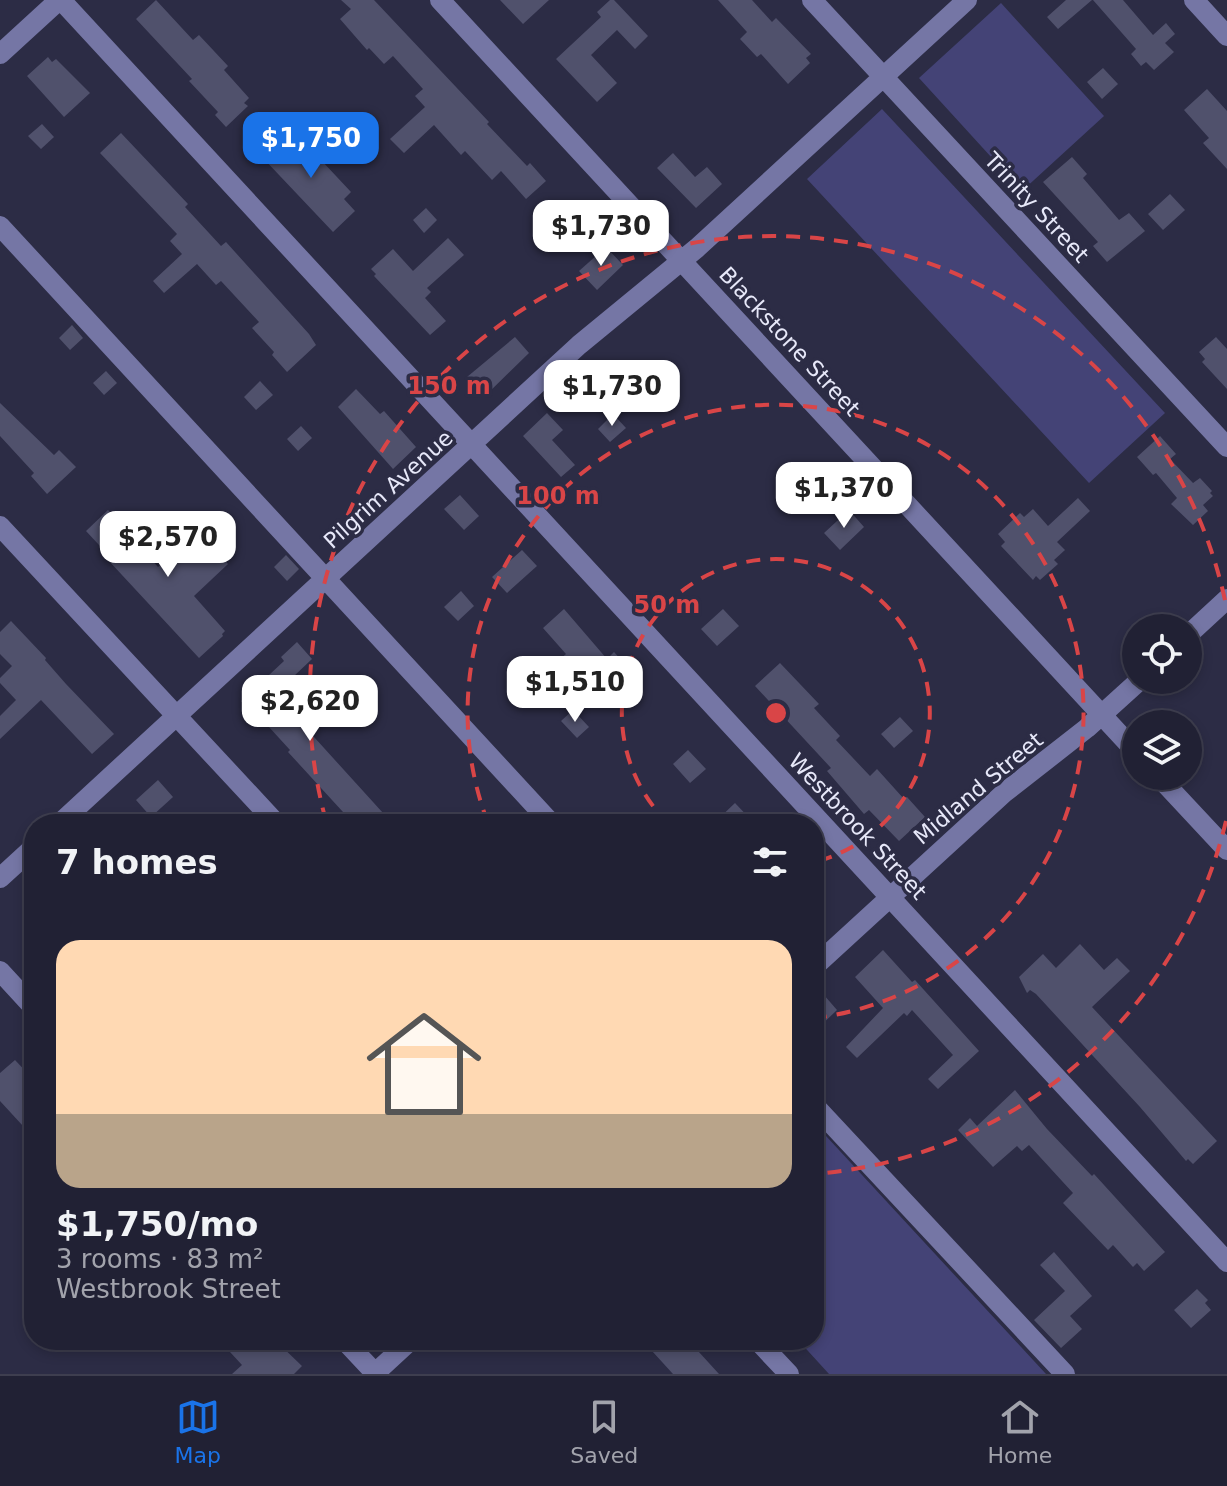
<!DOCTYPE html>
<meta charset="utf-8">
<style>
body{margin:0;font-family:"DejaVu Sans",sans-serif;background:#29293c;color:#f1f3f6;height:100vh;display:flex;flex-direction:column;font-size:30px;white-space:nowrap}
*{box-sizing:border-box;margin:0}
p{font-size:26px;color:#a2a3ac}
.icon{flex:none;width:44px;height:44px;fill:none;stroke:currentColor;stroke-width:2;stroke-linecap:round;stroke-linejoin:round}
.map{position:relative;flex:1;overflow:hidden}
.panel{position:absolute;left:24px;top:814px;width:800px;height:536px;display:flex;flex-direction:column;background:#212134;border-radius:32px;box-shadow:0 4px 12px #0003,0 0 0 2px #3e3e4f}
.panel>*{flex:none}
.fabs{position:absolute;left:1122px;top:614px;display:grid;gap:16px}
.fabs a{display:grid;place-items:center;width:80px;height:80px;border-radius:50%;background:#212134;box-shadow:0 4px 12px #0003,0 0 0 2px #3e3e4f;font-size:40px}
.price{position:absolute;translate:-50% -68px;padding:0 18px;border-radius:16px;background:#fff;color:#222;font-size:26px;line-height:52px;filter:drop-shadow(0 2px 4px #0008)}
.price::after{content:'';position:absolute;left:50%;top:48px;width:24px;height:18px;margin-left:-12px;background:inherit;clip-path:polygon(0 0,100% 0,50% 100%)}
.price.selected{background:#1a73e8;color:#fff}
ul{padding:0;list-style:none}
li{display:grid;align-content:center;gap:16px;height:424px;padding:0 32px}
li+li{border-top:2px solid #3e3e4f}
li span{display:grid;place-items:center;height:248px;border-radius:24px;color:#555}
li>.icon{margin-inline-start:auto}
span .icon{width:144px;height:144px;fill:#fffc;stroke-width:1}
li b{font-size:34px}
h2{display:flex;justify-content:space-between;align-items:center;height:96px;padding:0 32px;font-size:34px}
.dock{display:flex;justify-content:space-around;align-items:center;height:112px;border-top:2px solid #3e3e4f;background:#212134;font-size:22px;color:#a2a3ac}
.dock a{display:grid;justify-items:center;gap:4px}
.dock .selected{color:#1a73e8}
.map>svg:first-child{display:block}
.green{fill:#444376}
.building{fill:#50516c}
.lines{fill:none;stroke-linecap:round;stroke-linejoin:round}
.minor{stroke:#7576a5;stroke-width:20}
.ring{fill:none;stroke:#d94547;stroke-width:4;stroke-dasharray:14 10}
.labels{text-anchor:middle;stroke-width:7;stroke-linejoin:round;paint-order:stroke}
.street-label{font-size:22px;fill:#e7e8f9;stroke:#2c2c45}
.centre{fill:#d94547;stroke:#2c2c45;stroke-width:4}
.ring-label{font-size:24px;text-anchor:middle;font-weight:bold;fill:#d94547;stroke:#2c2c45;stroke-width:7;stroke-linejoin:round;paint-order:stroke}
</style>
<div class="map">
<svg width="1227" height="1374" viewBox="0 0 1227 1374">
<rect width="100%" height="100%" fill="#2c2c45"/>
<path class="green" d="M1001 3 1104 116 1022 191 919 78Z
M882 109 1165 413 1089 483 807 179Z
M814 1123 1046 1374H829L798 1340H814Z"/>
<path class="building" d="M156 0 193 40 199 35 228 66 224 70 249 98 244 103 248 106 226 127 215 115 218 112 189 81 192 79 136 19Z
M341 0H374L489 122 487 124 527 166 530 163 546 181 526 199 501 171 492 180 465 151 461 155 434 125 404 153 390 139 425 107 415 96 423 89 393 56 384 64 369 48 367 50 340 19 351 9Z
M500 0H549L523 24Z
M610 0H614L648 36 635 49 617 30 591 55 617 83 597 102 556 59 601 17 597 12Z
M718 0H752L772 22 776 18 811 54 806 58 810 63 788 84 761 54 757 57 740 39 747 32Z
M1066 0H1092L1058 29 1047 17Z
M1093 0H1123L1153 35 1166 23 1175 34 1165 43 1174 52 1154 70 1146 62 1141 66 1131 54 1136 49Z
M48 57 52 62 56 59 90 93 64 117 27 76Z
M1103 68 1118 84 1102 99 1087 82Z
M1207 89 1227 111V169L1203 143 1209 138 1184 110Z
M42 124 54 137 41 149 28 136Z
M292 129 351 192 344 199 355 211 333 232 262 157Z
M121 133 188 204 185 207 221 246 226 242 309 334 316 345 287 372 272 355 274 352 252 328 259 322 221 281 216 285 197 264 164 293 153 281 182 254 170 241 177 234 100 153Z
M673 153 695 177 707 167 722 184 696 208 657 168Z
M1072 157 1087 174 1083 178 1119 220 1129 213 1145 231 1107 262 1093 246 1098 242 1043 182Z
M1170 194 1185 210 1163 230 1148 214Z
M426 208 437 220 424 233 413 220Z
M448 238 464 255 427 288 431 292 425 298 446 321 430 335 374 276 376 274 371 269 393 249 413 271Z
M606 247 623 265 597 290 579 271Z
M72 325 83 338 70 350 59 338Z
M515 337 529 353 485 396 467 377Z
M1216 337 1227 349V389L1202 362 1205 359 1199 352Z
M106 371 117 383 104 395 93 383Z
M582 376 594 388 581 400 569 388Z
M260 381 273 395 256 410 244 397Z
M356 389 380 414 384 411 416 447 393 469 338 407Z
M0 403 54 455 59 450 76 467 47 494 31 476 34 473 0 436Z
M547 413 563 430 552 440 575 465 561 477 523 436Z
M613 414 626 428 610 442 598 429Z
M301 426 312 438 298 451 287 439Z
M1160 436 1176 454 1170 459 1193 483 1200 478 1212 491 1210 493 1213 496 1203 505 1208 511 1193 525 1171 504 1177 498 1156 473 1153 475 1137 457Z
M460 495 479 516 464 530 444 509Z
M1078 498 1090 511 1057 542 1065 550 1054 560 1058 564 1040 580 1036 576 1033 580 1001 546 1005 542 998 534 1020 513 1024 517 1033 509 1048 526Z
M108 510 158 567 182 544 176 538 193 523 228 564 194 596 225 631 222 634 223 636 199 658 109 561 112 559 86 531Z
M849 510 864 527 840 550 824 533Z
M522 550 537 566 507 593 492 577Z
M286 555 299 569 287 581 274 567Z
M461 591 474 606 458 621 444 607Z
M564 609 607 659 614 652 633 673 600 704 559 660 566 654 543 628Z
M723 609 739 626 717 646 701 629Z
M11 621 46 658 45 660 66 684 114 734 92 754 41 700 0 739V716L16 700 0 683V678L12 666 0 654V632Z
M297 642 312 659 275 694 393 824H354L288 752 290 750 258 715 256 717 241 701 284 661 281 657Z
M780 663 819 704 814 708 840 736 836 740 870 776 877 769 904 799 907 797 925 817 899 841 869 810 864 814 827 771 831 768 755 686Z
M573 710 589 727 577 738 561 721Z
M900 717 913 731 894 748 881 734Z
M688 750 706 769 690 783 673 764Z
M158 780 173 797 151 817 136 800Z
M735 803 755 824H713Z
M1080 944 1104 970 1117 958 1130 971 1092 1007 1217 1141 1193 1164 1188 1159 1186 1161 1140 1107 1036 994 1030 990 1027 993 1019 977 1043 954 1056 968Z
M883 950 912 982 915 980 979 1051 938 1089 928 1079 953 1055 912 1010 907 1016 904 1013 857 1058 846 1047 883 1008 855 977Z
M824 995 837 1010 814 1032V1004Z
M15 1060 34 1080V1138L0 1101V1073Z
M1015 1090 1047 1129 1092 1176 1094 1174 1165 1252 1144 1271 1137 1263 1133 1267 1113 1245 1108 1250 1063 1203 1073 1193 1029 1145 1022 1151 1017 1146 993 1167 958 1130 970 1118 977 1126Z
M1054 1252 1092 1296 1070 1316 1082 1329 1061 1348 1034 1320 1065 1291 1040 1265Z
M1197 1289 1208 1300 1205 1303 1211 1310 1191 1328 1174 1310Z
M244 1340H275L302 1366 294 1374H232L242 1365 230 1352Z
M642 1340H688L719 1374H673Z"/>
<g class="lines">
<path class="minor" d="M61 0 1227 1262
M440 0 1136 752
M812 0 1227 447
M1194 0 1227 36
M0 54 59 0
M0 226 552 824
M0 526 277 824
M1188 635 1227 599
M1158 776 1227 850
M59 824 579 345 697 248 967 0
M0 878 34 847
M814 967 1004 793 1087 728 1140 680
M0 971 34 1008
M814 1105 1065 1374
M344 1340 376 1374
M757 1340 789 1374
M374 1374 411 1340"/>
</g>
<g class="ring">
<path d="M669 824A154 154 0 1 1 815 862"/>
<path d="M488 823A308 308 0 1 1 816 1018"/>
<path d="M1226 821A463 463 0 0 1 816 1174M326 821A463 463 0 1 1 1226 605"/>
</g>
<g class="labels">
<g class="street-label">
<text transform="translate(1037 207) rotate(47)" y="8">Trinity Street</text>
<text transform="translate(790 341) rotate(47)" y="8">Blackstone Street</text>
<text transform="translate(388 489) rotate(-42)" y="8">Pilgrim Avenue</text>
<text transform="translate(978 788) rotate(-40)" y="8">Midland Street</text>
<text transform="translate(858 826) rotate(47)" y="8">Westbrook Street</text>
</g>
</g>
<circle cx="776" cy="713" r="12" class="centre"/>
<g class="ring-label">
<text x="449" y="394">150 m</text>
<text x="558" y="504">100 m</text>
<text x="667" y="613">50 m</text>
</g>
</svg>
<div class="fabs">
<a><svg class="icon" aria-label="locate" viewBox="0 0 24 24"><circle cx="12" cy="12" r="6"/><path d="M12 2v4M12 18v4M2 12h4M18 12h4"/></svg></a>
<a><svg class="icon" aria-label="layers" viewBox="0 0 24 24"><path d="M12 4l9 5-9 5-9-5zM3 14l9 5 9-5"/></svg></a>
</div>
<b class="price selected" style="left:311px;top:180px">$1,750</b>
<b class="price" style="left:601px;top:268px">$1,730</b>
<b class="price" style="left:612px;top:428px">$1,730</b>
<b class="price" style="left:844px;top:530px">$1,370</b>
<b class="price" style="left:168px;top:579px">$2,570</b>
<b class="price" style="left:575px;top:724px">$1,510</b>
<b class="price" style="left:310px;top:743px">$2,620</b>
<section class="panel">
<h2>7 homes<svg class="icon" aria-label="filters" viewBox="0 0 24 24"><path d="M4 7h16M4 17h16"/><circle cx="9" cy="7" r="2"/><circle cx="15" cy="17" r="2"/></svg></h2>
<ul>
<li><span style="background:linear-gradient(#ffd9b3 70%,#b9a48a 0)"><svg class="icon" aria-label="home" viewBox="0 0 24 24"><path d="M3 11l9-7 9 7M6 9v11h12V9"/></svg></span><div><b>$1,750/mo</b><p>3 rooms · 83 m²</p><p>Westbrook Street</p></div></li>
</ul>
</section>
</div>
<nav class="dock">
<a class="selected"><svg class="icon" aria-label="map" viewBox="0 0 24 24"><path d="M3 6l6-2 6 2 6-2v14l-6 2-6-2-6 2zM9 4v14M15 6v14"/></svg>Map</a>
<a><svg class="icon" aria-label="saved" viewBox="0 0 24 24"><path d="M7 4h10v16l-5-4-5 4z"/></svg>Saved</a>
<a><svg class="icon" aria-label="home" viewBox="0 0 24 24"><path d="M3 11l9-7 9 7M6 9v11h12V9"/></svg>Home</a>
</nav>
